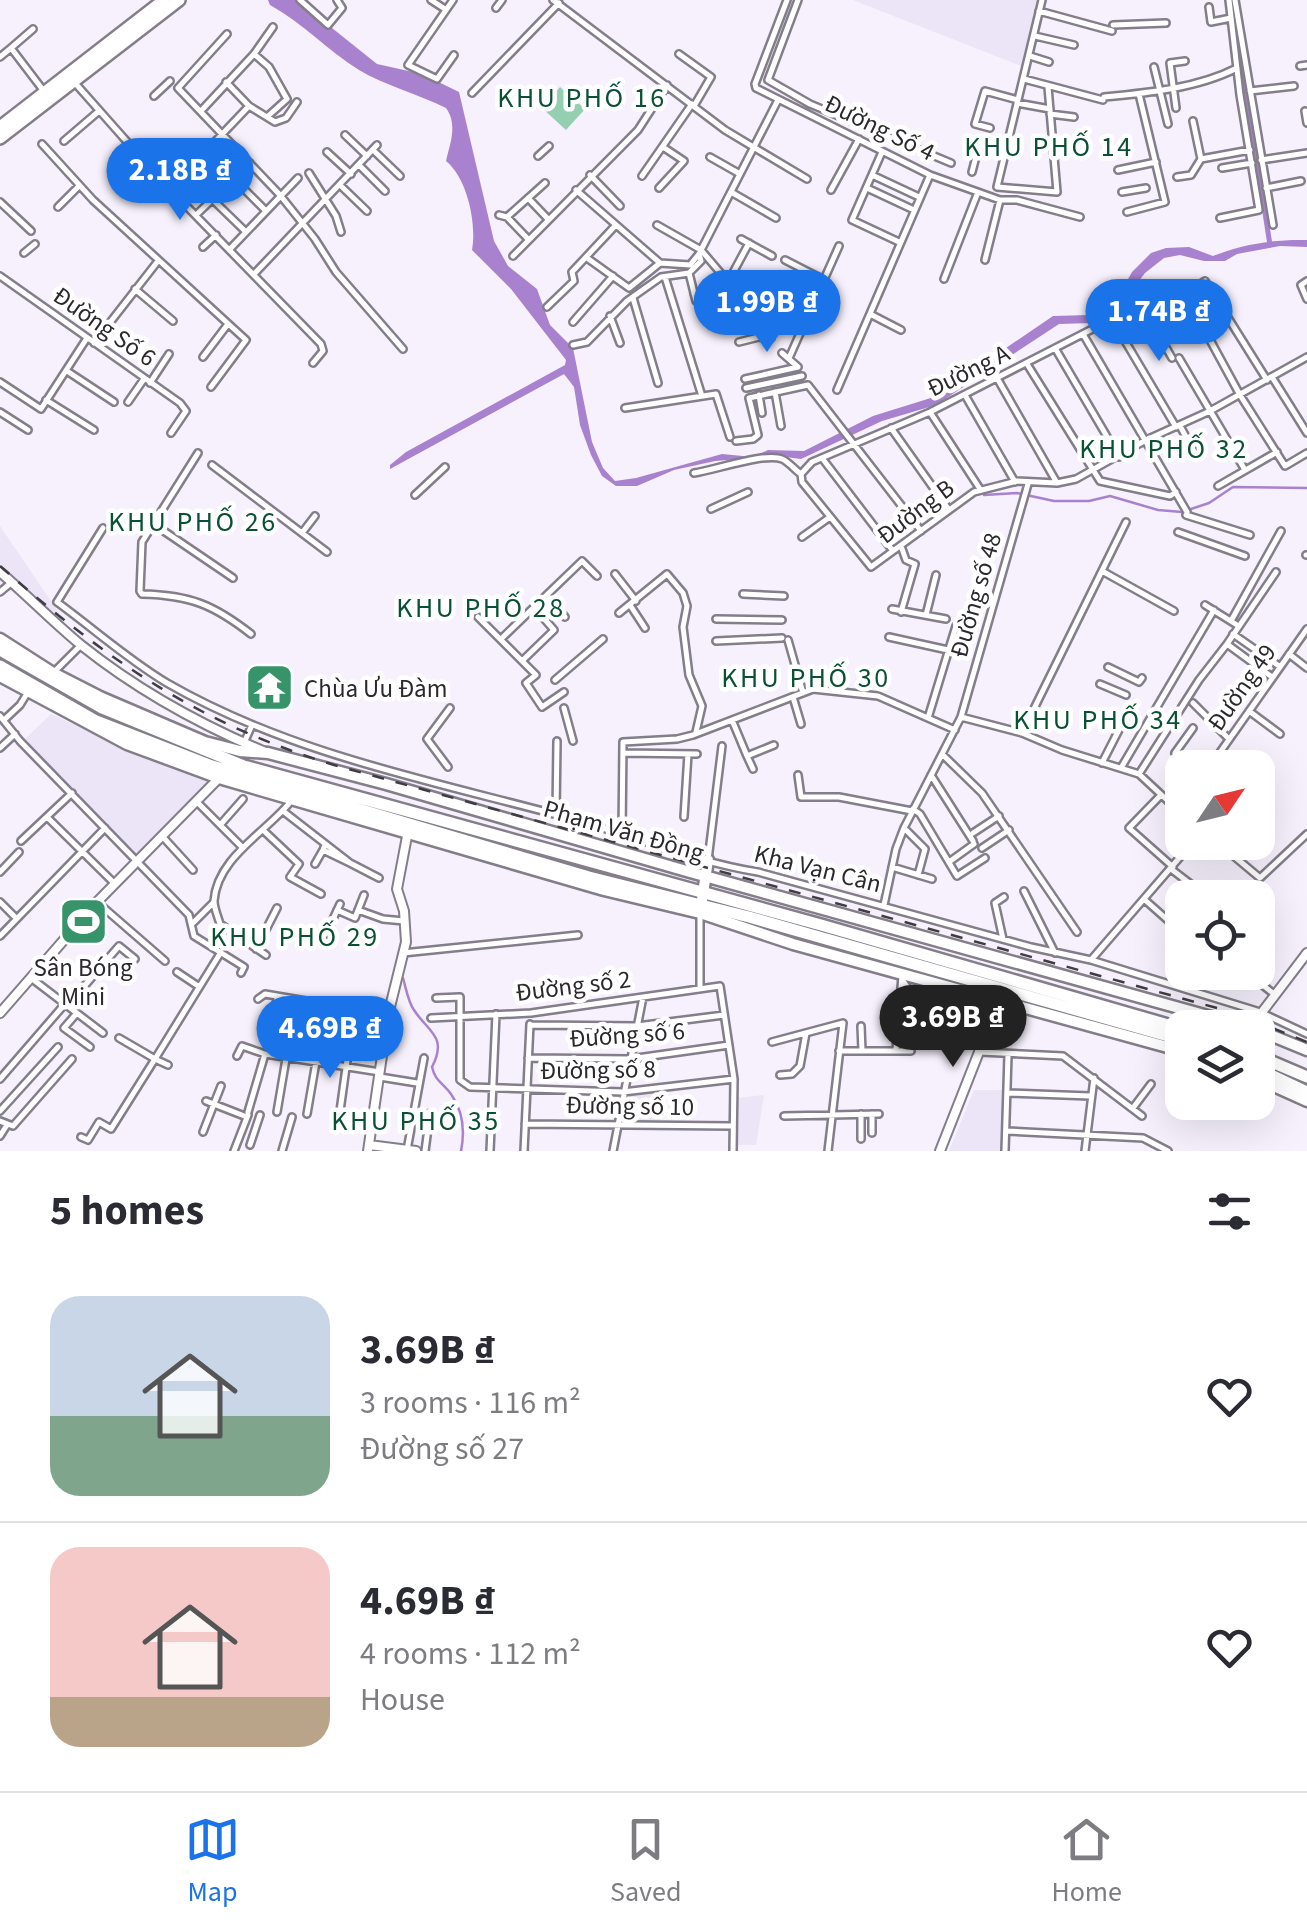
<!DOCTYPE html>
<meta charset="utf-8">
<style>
body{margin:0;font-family:"Source Sans 3",sans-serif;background:#f2f2f3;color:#2b2b33;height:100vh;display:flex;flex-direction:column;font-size:38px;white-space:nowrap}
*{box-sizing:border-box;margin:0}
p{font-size:32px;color:#7c7c81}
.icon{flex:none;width:55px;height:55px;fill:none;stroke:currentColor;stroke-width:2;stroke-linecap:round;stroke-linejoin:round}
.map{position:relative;height:1151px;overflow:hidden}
.sheet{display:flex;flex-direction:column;background:#fff;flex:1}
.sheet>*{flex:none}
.needle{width:65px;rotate:55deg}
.fabs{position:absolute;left:1165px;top:750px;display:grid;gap:20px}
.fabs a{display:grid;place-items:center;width:110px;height:110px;border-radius:20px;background:#fff;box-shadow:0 10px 40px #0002;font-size:50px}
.price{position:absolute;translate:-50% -85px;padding:0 22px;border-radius:35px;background:#1a73e8;color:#fff;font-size:32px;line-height:65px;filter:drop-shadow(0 2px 5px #0008)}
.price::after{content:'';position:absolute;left:50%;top:60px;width:30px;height:22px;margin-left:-15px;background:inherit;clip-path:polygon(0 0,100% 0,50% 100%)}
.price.on{background:#222;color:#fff}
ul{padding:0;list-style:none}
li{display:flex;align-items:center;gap:30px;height:250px;padding:0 50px}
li+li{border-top:2px solid #e1e1e2}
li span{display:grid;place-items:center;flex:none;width:280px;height:200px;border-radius:30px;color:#555}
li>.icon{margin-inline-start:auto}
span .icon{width:120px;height:120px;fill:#fffc;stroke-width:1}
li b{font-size:42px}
h2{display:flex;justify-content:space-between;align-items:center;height:120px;padding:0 50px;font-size:42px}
.tab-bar{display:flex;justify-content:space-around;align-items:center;height:140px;border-top:2px solid #e1e1e2;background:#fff;font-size:28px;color:#7c7c81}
.tab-bar a{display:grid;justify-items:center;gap:5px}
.tab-bar .on{color:#1a73e8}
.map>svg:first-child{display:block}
.built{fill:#ece4f7}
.green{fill:#93cfb0}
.water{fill:#a882cf}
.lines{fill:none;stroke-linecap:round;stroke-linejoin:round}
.stream{stroke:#a882cf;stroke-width:2.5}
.canal{stroke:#a882cf;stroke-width:5}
.street-casing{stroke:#837e89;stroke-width:10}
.secondary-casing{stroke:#837e89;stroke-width:12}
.primary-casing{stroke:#837e89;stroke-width:15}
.highway-casing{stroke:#837e89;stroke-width:16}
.street{stroke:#fff;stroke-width:5}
.secondary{stroke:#fff;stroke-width:8}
.primary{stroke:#fff;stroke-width:10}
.highway{stroke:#fff;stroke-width:11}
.rail{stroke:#403d42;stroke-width:2.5;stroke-dasharray:12 12;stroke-linecap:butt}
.labels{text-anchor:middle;stroke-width:9;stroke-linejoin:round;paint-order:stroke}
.street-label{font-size:25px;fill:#2b292d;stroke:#fff}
.poi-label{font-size:25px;fill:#2b292d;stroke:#fff;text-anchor:start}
.neighbourhood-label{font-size:28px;letter-spacing:2.5px;fill:#0a5035;stroke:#fff}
</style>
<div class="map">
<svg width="1307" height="1151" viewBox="0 0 1307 1151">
<rect width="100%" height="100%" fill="#f6f1fd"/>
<path class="built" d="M853 0H1037L1021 66Z
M0 526 59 613 56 617 0 568Z
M51 714 130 751 205 779 207 783 137 857 25 739Z
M974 1090H1003L1002 1151H949Z
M660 1092V1122L625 1123 629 1094Z
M764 1095 756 1145H736L738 1098Z"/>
<path class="green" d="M560 87 585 109 566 130 542 108Z"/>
<path class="water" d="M268 0H297L377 64 422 74 459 92 494 241 508 266 537 289 550 325 573 348 592 442 603 468 615 481 636 478 722 454 753 457 768 450 804 451 873 416 934 397 1053 316 1088 315 1099 311 1119 295 1132 272 1151 253 1166 248 1189 247 1213 256C1242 244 1276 239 1307 240V247L1280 246 1237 254 1225 261H1204L1180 255 1164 258 1145 273 1117 310 1107 318 1092 323 1059 324 936 405 882 421 801 459 778 456 715 461 674 470 637 486H616L602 476 591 455 580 425 574 387 564 374 390 469V465L406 452 565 365 566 360 511 289 472 250C477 223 467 178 446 161 450 143 458 125 446 108 418 94 386 86 359 70 327 50 303 23 270 5Z"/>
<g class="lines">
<path class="stream" d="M984 495 1017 493 1054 501H1089L1110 496 1158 510 1182 512 1209 503 1233 487 1307 488
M403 978C406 988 408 1002 414 1010 428 1032 448 1036 432 1067 435 1081 443 1083 451 1094 463 1111 465 1131 461 1151"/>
<path class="canal" d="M1232 0 1270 245"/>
<defs>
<path id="street" d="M300 0 328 25 342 8 337 0
M431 0 445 9
M453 0 408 65 437 79 454 55
M553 0 725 130 807 179
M787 0 755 84 756 88 930 175 1000 200H1017L1080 217
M798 0 768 80 810 104 951 163
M1042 0 997 187 1057 192 1048 87
M1235 0 1273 225
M1209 7 1211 22 1231 18
M496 8 502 0
M1039 11 1112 31
M1113 25 1166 23
M227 34 178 88 280 195 315 239 336 272 403 349
M1035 36 1074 45
M11 48 33 29
M254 54 269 67 287 99 267 117
M679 54 711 77 694 106
M1030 56 1049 62
M0 57 11 48 43 90
M1300 66 1307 65
M1154 67 1168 124
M1024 79 1103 100
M226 82 249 106 275 122 286 118 297 102
M75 83 160 179 321 344 323 351 313 363
M1250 91 1294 86
M472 93 559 3
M154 96 170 81
M1104 97C1148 93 1198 88 1237 68
M1017 103 1050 109
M1176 108 1170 63 1185 61
M201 111 254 54 273 27
M1305 111 1307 123
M1050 114 1074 117
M990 128 975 124 985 91 1018 100
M345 135 367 156
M64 141 99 111
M42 144 93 200 246 340 211 387
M373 150 400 176
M327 152 351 174
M882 152 852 220 899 242
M538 156 549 146
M710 157 740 174
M1201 159 1250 150
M1261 160 1307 153
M359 165 385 191
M191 167 249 106
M1222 168 1252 163
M1118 170 1156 162
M972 172 980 141 1006 149
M309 173 336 216 341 232
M590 175 620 206
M872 175 919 197
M642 176 692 104
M1177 177 1191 175 1201 159 1193 121
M234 179 266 211
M340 185 367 211
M659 188 684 161 663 147
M867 188 914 210
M1266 188 1301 181
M576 190 660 263 690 265 699 254 778 100
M831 190 859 139
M731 192 776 218
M1122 192 1146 188
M528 198 548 219
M180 199 205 173
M212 199 246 232
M0 202 31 231
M58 207 79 186
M1127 212 1165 202 1139 94
M196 215 250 163
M499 215 507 217 545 183
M507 217 528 239
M1220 218 1259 210 1240 95 1229 0
M657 225 701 250 746 303 751 305
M741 239 772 256
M203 247 216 235
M230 249 298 178
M24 253 35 244
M513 256 638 130 667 85
M587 258 629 288 660 263
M785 260 824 280
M985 260 1000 200
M255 273 377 145
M689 273 696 301
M0 276 180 403 186 411 171 433
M665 277 701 393
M944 279 978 192
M1307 281 1301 285 1307 299
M728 282 749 243
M135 289 173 321
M1134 292 1172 358
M694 294 730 285
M633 298 658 383
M547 307 574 281 572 272 615 226
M712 309 744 304
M870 314 901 330
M610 316 620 343
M1112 319 1176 427
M1197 319 1222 305
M573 322 613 276
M1083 334 1187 512
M739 342 759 337 771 338
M94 343 158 261
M573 345 587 342 627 301 661 277 689 273 701 261 699 254
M1055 348 1119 457
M782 353 798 367
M203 357 228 324
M789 358 839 246
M1179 358 1245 470
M1027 364 1100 481 1170 496 1176 492
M67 371 114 402
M1272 377 1307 433
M997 378 1057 483
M745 379 798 367
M1267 380 1205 281 1185 294 1240 395 1285 466 1307 453
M0 382 41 409 87 338
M150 383 169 354
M746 388 802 376
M837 390 930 175
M775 392 781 426
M759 395 762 413
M965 395 1015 482
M46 400 94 430
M128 402 144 379
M625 408 716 394 730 437
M0 412 28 430
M930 412 980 489
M1180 426 1197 457
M891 428 949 510
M736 441 753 439 758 435 749 398 808 385 921 531
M198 453 142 542 140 591 142 594C190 595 214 605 251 634
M822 458 893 551
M212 465 327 552
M694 473C715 470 765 452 782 459 789 462 795 470 801 474L802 482 871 567 974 492 1017 481 1057 483 1076 479 1146 440 1210 411 1307 357
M801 474 812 462 930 412 1110 320 1143 285
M1218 486 1277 452
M415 495 445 467
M711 509 748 492
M1186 515 1250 535
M155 525 233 578
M103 528 57 602C94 629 127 659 167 683 290 754 433 781 569 818 632 835 694 862 758 872L1031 947 1091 960 1260 1012 1307 1034
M1178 532 1245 556
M302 533 315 516
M802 537 830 517
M901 546 906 560 915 564 901 612
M1306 555H1307
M1102 571 1174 611
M615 574 636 601
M0 592 12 582
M743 594 784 596
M547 595 565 617
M630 605 645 628
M1205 605 1237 625
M892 609 946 619
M619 613 667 574 683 593 687 606 683 627 689 675 702 706 696 732
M926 615 936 575
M478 617 536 675 526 683 542 707 564 692
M716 619 782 620
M1231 621 1281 531
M1233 634 1279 666
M889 637 948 650
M501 639 582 561 597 576
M788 640 803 693
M716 641 782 638
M1289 654 1307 668
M523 660 554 630 534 607
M1108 667 1139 682 1142 678
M55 671 81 645
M1272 677 1227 644 1276 572
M555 680 603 639
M1100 684 1126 695
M793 697 801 724
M1193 703 1229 739
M564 708 573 741
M1249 711 1280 734
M0 716 20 741 189 915 194 936 244 967 241 973
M961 717 1022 733 1062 750 1139 774 1182 814
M928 718 956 626
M4 720 20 705 28 692
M732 720 747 756 774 745
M1022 733 1126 522
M244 743 252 725
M0 748 15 734
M625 753 697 754
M943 755 982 793 1077 932
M747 756 753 769
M1102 763 1123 722
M448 767 427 739 450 708
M1121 768 1214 610
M1191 768 1175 753 1193 728
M1209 768 1307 629
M1139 774 1199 680 1227 644
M798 775 801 797H839L912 811
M931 775 973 841
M1161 795 1129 828 1173 867
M196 801 242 847
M913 809 920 814 957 876 985 858
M283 811 350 863 379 878
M556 814 557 741
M684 817 688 754
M48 818 114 883
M221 824 243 799
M904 828 925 849 918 875
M264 831 299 864 290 877 321 894
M973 833 999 816
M622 834 623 742 677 739 693 735 813 689 878 696 955 730
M162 836 193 870
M21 841 72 793
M1217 842 1260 878 1307 834
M325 845 323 850 350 863
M982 848 1009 830
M708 860 722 746
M949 862 974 844
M315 864 323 850
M892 867 932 879
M1171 869 1192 885
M0 872 19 852
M1024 891 1055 953
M1145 900 1180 931
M0 902 16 918
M97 902 165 961
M884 905 896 849 904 828 961 717 1028 484
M337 910 355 918 364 895
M358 910 383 919 404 921
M193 923 214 902
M326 934 340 904
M0 936 105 828
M1003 939 995 903 1004 897
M256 949 277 908
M403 953 578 935
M266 955 220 924C218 917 214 908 214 901 217 857 267 832 292 800
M1091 960 1193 842
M177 972 198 986
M1246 972 1274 994
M31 978 103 1033
M903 981 926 1015
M700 989V913
M436 998 460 997V1080L470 1087 623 1092 734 1079
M258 999 265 994 388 1015
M67 1006 119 946 135 959
M77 1013 64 1028 90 1047
M275 1014 277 998
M898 1016 934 1015
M431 1018 531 1013 720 986 734 1079 733 1151
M530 1025 637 1026 724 1015
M861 1026 862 1051
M772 1042 843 1023 828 1151
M896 1050 902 976
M839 1051H911
M980 1052 1063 1056 1142 1116
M237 1056 242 1046 265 1054 380 1072
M528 1058 630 1059 729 1045
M168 1065 155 1059 221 952
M780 1075 792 1074 800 1066 806 1033
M380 1077 417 1083
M0 1079 64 1005
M1008 1093 1090 1096
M206 1101 247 1117
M1133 1108 1151 1084
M0 1111 58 1047
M340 1111 354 1010
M248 1112 265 1054
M277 1112 296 1000
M307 1114 326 1004
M861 1114V1139
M872 1114V1133
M784 1116 879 1114
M0 1121 13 1126 72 1059
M525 1124 732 1126
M1007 1131 1143 1138 1168 1151
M203 1132 221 1086
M0 1136 7 1125
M81 1137 88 1140 99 1122 111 1129 155 1059 119 1038
M250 1145 260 1115
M407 1150 424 1058
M234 1151 248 1115
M282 1151 292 1117
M425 1151 430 1113
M490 1151 496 1014
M524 1151 530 1024
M613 1151 643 997
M1005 1151 1008 1055
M1085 1151 1094 1078"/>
<path id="secondary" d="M0 572C28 596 53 622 81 645 136 689 199 724 263 751
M0 1013 97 902 222 775
M1250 1028 1307 953
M369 1145 416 1151
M368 1151 388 1015 406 942 404 911 397 889 408 831
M940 1151 979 1052 983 994"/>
<path id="primary" d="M0 639 53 673 100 697 205 742 240 751 268 753 386 784 683 870 1251 1028
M0 676 127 744 219 778 604 890 700 913 793 944 1182 1051
M700 913 708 860
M1258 1030 1307 1050
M1258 1079 1307 1101"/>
<path id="highway" d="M0 127 164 0
M0 138 179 0
M0 650 102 708 244 766 821 925 1182 1029
M0 666 96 721 209 765 589 877 749 917 1182 1040
M1258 1056 1307 1077
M1258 1069 1307 1092"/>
</defs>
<use href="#street" class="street-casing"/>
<use href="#secondary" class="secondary-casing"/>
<use href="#primary" class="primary-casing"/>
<use href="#highway" class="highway-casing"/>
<use href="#street" class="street"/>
<use href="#secondary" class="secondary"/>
<use href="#primary" class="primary"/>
<use href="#highway" class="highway"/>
<path class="rail" d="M0 566C107 660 197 723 334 765L1235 1013 1307 1042"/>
</g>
<defs>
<symbol id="temple-square" viewBox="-11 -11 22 22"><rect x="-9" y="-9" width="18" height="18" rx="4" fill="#37936a" stroke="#fff"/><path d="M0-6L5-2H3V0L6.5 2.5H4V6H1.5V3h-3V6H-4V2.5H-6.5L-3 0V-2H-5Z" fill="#fff"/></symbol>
<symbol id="stadium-square" viewBox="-11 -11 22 22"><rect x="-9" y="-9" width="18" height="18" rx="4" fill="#37936a" stroke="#fff"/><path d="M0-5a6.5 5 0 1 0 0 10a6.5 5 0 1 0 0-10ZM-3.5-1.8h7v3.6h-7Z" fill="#fff"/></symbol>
</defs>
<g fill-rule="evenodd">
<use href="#temple-square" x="242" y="660" width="55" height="55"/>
<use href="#stadium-square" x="56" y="894" width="55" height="55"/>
</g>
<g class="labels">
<g class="street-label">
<text transform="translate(880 127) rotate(26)" y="9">Đường Số 4</text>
<text transform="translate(105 326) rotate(35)" y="9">Đường Số 6</text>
<text transform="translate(968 370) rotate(-26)" y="9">Đường A</text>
<text transform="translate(915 511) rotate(-37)" y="9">Đường B</text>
<text transform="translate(975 595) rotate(-74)" y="9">Đường số 48</text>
<text transform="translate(1241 687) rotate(-55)" y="9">Đường 49</text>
<text transform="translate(624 830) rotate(16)" y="9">Phạm Văn Đồng</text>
<text transform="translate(818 868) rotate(14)" y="9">Kha Vạn Cân</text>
<text transform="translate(573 985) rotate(-7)" y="9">Đường số 2</text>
<text transform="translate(627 1034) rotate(-4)" y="9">Đường số 6</text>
<text transform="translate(598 1069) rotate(-1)" y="9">Đường số 8</text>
<text transform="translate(630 1105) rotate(1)" y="9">Đường số 10</text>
</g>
<g class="poi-label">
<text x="304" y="697">Chùa Ưu Đàm</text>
<text x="83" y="976" text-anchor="middle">Sân Bóng<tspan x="83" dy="29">Mini</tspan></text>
</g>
<g class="neighbourhood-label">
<text x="582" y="107">KHU PHỐ 16</text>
<text x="1049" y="156">KHU PHỐ 14</text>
<text x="1164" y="458">KHU PHỐ 32</text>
<text x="193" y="531">KHU PHỐ 26</text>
<text x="481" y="617">KHU PHỐ 28</text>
<text x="806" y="687">KHU PHỐ 30</text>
<text x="1098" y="729">KHU PHỐ 34</text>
<text x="295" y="946">KHU PHỐ 29</text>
<text x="416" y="1130">KHU PHỐ 35</text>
</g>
</g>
</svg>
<div class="fabs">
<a><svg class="needle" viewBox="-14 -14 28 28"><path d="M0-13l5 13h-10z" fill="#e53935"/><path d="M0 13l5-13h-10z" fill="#7c7c81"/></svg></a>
<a><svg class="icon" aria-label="locate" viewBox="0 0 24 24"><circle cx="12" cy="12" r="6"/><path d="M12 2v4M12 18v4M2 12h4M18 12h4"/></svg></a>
<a><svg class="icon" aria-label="layers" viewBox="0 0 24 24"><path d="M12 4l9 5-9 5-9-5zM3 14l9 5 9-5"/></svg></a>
</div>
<b class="price" style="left:180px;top:223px">2.18B ₫</b>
<b class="price" style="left:767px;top:355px">1.99B ₫</b>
<b class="price" style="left:1159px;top:364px">1.74B ₫</b>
<b class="price on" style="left:953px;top:1070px">3.69B ₫</b>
<b class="price" style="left:330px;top:1081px">4.69B ₫</b>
</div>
<section class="sheet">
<h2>5 homes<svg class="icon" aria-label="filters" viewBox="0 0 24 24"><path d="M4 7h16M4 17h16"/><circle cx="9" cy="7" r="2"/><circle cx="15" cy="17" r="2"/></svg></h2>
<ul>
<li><span style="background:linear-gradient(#c9d6e8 60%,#7fa58c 0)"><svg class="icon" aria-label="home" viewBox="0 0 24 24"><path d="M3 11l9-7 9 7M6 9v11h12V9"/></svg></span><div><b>3.69B ₫</b><p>3 rooms · 116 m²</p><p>Đường số 27</p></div><svg class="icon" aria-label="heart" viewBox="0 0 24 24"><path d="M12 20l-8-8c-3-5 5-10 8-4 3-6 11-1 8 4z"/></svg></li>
<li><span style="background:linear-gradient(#f6c9c9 75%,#b9a48a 0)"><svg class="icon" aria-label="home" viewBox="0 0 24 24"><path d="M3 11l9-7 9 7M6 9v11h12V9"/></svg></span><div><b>4.69B ₫</b><p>4 rooms · 112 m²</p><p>House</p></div><svg class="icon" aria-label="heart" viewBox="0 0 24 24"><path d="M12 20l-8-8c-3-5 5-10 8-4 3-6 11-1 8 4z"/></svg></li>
</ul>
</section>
<nav class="tab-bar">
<a class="on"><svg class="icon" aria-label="map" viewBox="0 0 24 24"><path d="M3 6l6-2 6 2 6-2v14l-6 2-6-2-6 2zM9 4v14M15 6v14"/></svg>Map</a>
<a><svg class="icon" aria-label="saved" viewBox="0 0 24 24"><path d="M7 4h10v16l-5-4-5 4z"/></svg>Saved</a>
<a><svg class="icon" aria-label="home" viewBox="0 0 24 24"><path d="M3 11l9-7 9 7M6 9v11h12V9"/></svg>Home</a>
</nav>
